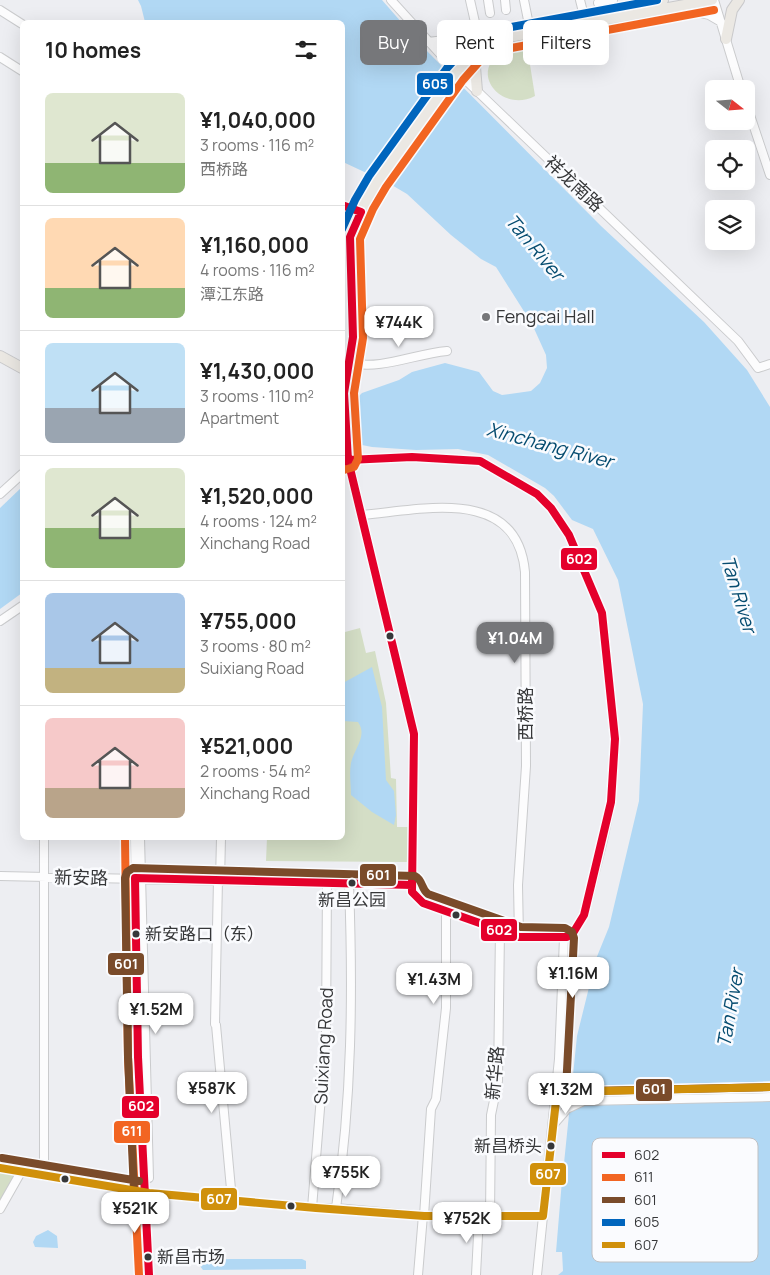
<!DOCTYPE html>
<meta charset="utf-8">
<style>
body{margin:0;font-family:Manrope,"Noto Sans SC",sans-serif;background:#f2f2f2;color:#222;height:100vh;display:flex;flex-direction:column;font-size:19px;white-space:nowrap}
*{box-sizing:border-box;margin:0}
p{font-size:16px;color:#767676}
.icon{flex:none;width:28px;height:28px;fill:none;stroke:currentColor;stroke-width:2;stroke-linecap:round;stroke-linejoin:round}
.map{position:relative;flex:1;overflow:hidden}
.drawer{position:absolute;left:20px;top:20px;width:325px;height:820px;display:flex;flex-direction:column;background:#fff;border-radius:8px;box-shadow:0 5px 20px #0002}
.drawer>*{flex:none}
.banner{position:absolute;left:360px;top:20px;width:335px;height:45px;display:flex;gap:10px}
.needle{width:32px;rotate:107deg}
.buttons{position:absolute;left:705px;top:80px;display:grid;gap:10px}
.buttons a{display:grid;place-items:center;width:50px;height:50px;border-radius:8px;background:#fff;box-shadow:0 5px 20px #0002;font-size:25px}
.price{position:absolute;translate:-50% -42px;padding:0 11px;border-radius:10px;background:#fff;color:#222;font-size:16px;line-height:32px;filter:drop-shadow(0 1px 2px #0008)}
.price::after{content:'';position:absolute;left:50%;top:30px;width:15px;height:11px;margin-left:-8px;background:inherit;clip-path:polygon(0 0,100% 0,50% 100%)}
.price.selected{background:#76777a;color:#fff}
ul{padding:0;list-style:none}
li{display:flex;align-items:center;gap:15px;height:125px;padding:0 25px}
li+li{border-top:1px solid #e0e0e0}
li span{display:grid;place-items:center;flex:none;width:140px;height:100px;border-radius:8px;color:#555}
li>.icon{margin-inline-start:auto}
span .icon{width:60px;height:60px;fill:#fffc;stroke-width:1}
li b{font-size:21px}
h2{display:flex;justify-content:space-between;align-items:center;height:60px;padding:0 25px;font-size:21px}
.pill{padding:0 18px;border-radius:8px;background:#fff;box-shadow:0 5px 20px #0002;font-size:18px;line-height:45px}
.pill.selected{background:#76777a;color:#fff}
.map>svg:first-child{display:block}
.green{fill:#d4dec6}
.water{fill:#b1d8f4}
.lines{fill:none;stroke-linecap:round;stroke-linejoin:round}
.minor-casing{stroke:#cacbcd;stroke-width:10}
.major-casing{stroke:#c9c9cb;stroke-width:12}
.minor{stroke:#fcfcfd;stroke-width:8}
.major{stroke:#ebe8e3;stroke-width:10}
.bus-1-casing{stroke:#fafbfe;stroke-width:11}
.bus-2-casing{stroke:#fafbfe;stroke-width:11}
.bus-3-casing{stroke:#fafbfe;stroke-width:11}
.bus-4-casing{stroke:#fafbfe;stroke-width:11}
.bus-5-casing{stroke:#fafbfe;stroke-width:11}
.bus-1{stroke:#e4002b;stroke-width:8}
.bus-2{stroke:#f26522;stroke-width:8}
.bus-3{stroke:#7a4b2a;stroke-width:8}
.bus-4{stroke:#0065bd;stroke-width:8}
.bus-5{stroke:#d0900b;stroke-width:8}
.poi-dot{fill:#76777a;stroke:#fafbfe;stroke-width:2}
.bus-dot{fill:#363739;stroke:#fafbfe;stroke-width:2}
.labels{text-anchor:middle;stroke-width:5;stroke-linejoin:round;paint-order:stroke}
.bus-label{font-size:17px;fill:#363739;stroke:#fafbfe;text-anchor:start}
.street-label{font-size:18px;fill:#363739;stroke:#fafbfe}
.poi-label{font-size:18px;fill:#363739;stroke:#fafbfe;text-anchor:start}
.water-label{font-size:19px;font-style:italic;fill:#064c70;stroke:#fafbfe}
.key{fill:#fafbfe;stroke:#bfc0c3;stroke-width:1}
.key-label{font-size:14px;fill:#363739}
.line-badge{stroke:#fafbfe;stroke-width:2}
.badge-label{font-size:14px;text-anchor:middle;font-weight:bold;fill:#fff}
</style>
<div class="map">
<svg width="770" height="1275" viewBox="0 0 770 1275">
<rect width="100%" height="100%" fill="#edeef2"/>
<path class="green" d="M527 46 535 96C503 113 469 75 500 53 507 48 518 47 527 46Z
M343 621 345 632 360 628 366 653 375 651 386 703 391 778 396 779 397 827H409L408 862 266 861 267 838H342Z
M0 1171 16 1174 0 1202Z"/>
<path class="water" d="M138 0H382L423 47 601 226 704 322 747 370 770 407V1275H558L563 1271 562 1252H556L562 1180 566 1179 567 1173H563L577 1036 596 959 609 927 639 801 643 704 618 580 593 529 572 520 554 496 545 488 488 455 458 449 416 450 372 447 357 444 343 445V401H354L362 393 399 380 412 372 445 363 479 372 493 391 502 395 531 391 540 383 547 368 546 355 532 324 496 267 481 259 451 235 407 194 390 184 343 162 342 22H145L141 6Z
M22 487V593L0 609V508Z
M372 667 382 707 386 780 394 791 396 815 394 825 372 812 351 795C351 785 349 773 351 763 354 749 368 736 358 722L343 721V683Z
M48 1230 57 1236 58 1248 35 1247 33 1242 36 1236Z
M230 1259H302L306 1261V1269L203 1270 200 1266 203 1260Z"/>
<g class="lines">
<defs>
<path id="minor" d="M391 0 452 67 738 341 758 368 770 364
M470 0 479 40
M488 0 490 13
M505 0 506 10
M524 0 529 25
M580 0 585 20
M714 0 741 89
M598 3 613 0
M680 8 709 15 721 22
M0 10 22 24
M428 42 478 36
M0 57 22 71
M746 103 770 175
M342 205 357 211
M350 363C382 370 414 354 447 351
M342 460 412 457 480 461 537 494 551 508 569 535 602 613 615 739 611 802 603 840 584 915 573 933 567 937H519L423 903 412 892 414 734 348 459 344 393 353 337 350 239
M0 494 22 474
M361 515C422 510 517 485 525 572L526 766 518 885 519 937
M0 621 22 606
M44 838V1175
M135 838 138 1057 149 1275
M140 838 149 1178
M0 876 412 885
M220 881 221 838
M215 1024 218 880
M216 1025 232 1200
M560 1061 569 1080 586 1090
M557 1092 770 1087
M556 1098 584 1100
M554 1124 567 1109 584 1101 770 1097
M0 1168 149 1193 316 1208H336L424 1216H543
M312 1208 326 1034 327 883
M336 1208C352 1100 353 992 349 884
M0 1209 21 1172
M424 1216 431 1109 436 1099 446 1008V912
M490 1216 491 1115 498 1081 500 930
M418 1275 423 1215
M476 1275 479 1216
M537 1275 559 1059 564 938"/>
<path id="major" d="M726 39 732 10 739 0
M462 56 478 36 496 31 663 0
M477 91 475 67 484 47
M342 234 360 195 378 170
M342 253 364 204 378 181 457 71 480 46 503 38 712 0
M0 356 22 368"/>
</defs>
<use href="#minor" class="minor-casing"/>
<use href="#major" class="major-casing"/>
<use href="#minor" class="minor"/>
<use href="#major" class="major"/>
<defs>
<path id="bus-1" d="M342 205 361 212 350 237 353 337 344 393 348 460
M412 457 480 461 537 494 551 508 569 535 602 613 615 739 611 802 584 915 573 933 567 937H519L423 903 412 892 414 734 348 460Z
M149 1275 138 1057 135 878 412 885"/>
<path id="bus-2" d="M344 470 354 467 358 459 354 393 363 338 360 239 373 209 386 187 463 80 486 54 495 51 714 10
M125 838 128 1057 139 1275"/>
<path id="bus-3" d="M2 1158 139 1181
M134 1192 128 1057 125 878 127 872 133 868 415 876C423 880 421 889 428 894L521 927 565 928 572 932 574 938 566 1089 588 1091 770 1087"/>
<path id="bus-4" d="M342 229 355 200 369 176 447 68 474 38 490 31 657 0"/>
<path id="bus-5" d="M0 1168 149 1193 316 1208 424 1216H543L557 1092 770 1087"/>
</defs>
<use href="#bus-1" class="bus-1-casing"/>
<use href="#bus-2" class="bus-2-casing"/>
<use href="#bus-3" class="bus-3-casing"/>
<use href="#bus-4" class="bus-4-casing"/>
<use href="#bus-5" class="bus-5-casing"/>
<use href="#bus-1" class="bus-1"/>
<use href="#bus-2" class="bus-2"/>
<use href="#bus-3" class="bus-3"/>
<use href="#bus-4" class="bus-4"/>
<use href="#bus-5" class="bus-5"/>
</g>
<circle class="poi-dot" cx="486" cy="317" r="5"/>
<g class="bus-dot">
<circle cx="390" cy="636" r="4.5"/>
<circle cx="352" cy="883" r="4.5"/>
<circle cx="456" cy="915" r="4.5"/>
<circle cx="136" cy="934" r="4.5"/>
<circle cx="551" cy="1146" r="4.5"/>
<circle cx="65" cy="1179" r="4.5"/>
<circle cx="291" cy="1206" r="4.5"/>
<circle cx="148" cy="1257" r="4.5"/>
</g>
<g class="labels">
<g class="bus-label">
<text x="352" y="906" text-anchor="middle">新昌公园</text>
<text x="145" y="940">新安路口（东）</text>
<text x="542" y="1152" text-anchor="end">新昌桥头</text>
<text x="157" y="1263">新昌市场</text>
</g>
<g class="street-label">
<text transform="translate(574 184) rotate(43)" y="6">祥龙南路</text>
<text transform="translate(526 714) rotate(-90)" y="6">西桥路</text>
<text transform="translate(81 878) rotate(1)" y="6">新安路</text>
<text transform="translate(324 1046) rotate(-87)" y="6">Suixiang Road</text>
<text transform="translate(495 1073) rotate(-85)" y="6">新华路</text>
</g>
<g class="poi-label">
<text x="496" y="323">Fengcai Hall</text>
</g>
<g class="water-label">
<text transform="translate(535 247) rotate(50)" y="7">Tan River</text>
<text transform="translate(550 445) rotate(15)" y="7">Xinchang River</text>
<text transform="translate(739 594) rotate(73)" y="7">Tan River</text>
<text transform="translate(730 1008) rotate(-80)" y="7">Tan River</text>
</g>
</g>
<rect x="592" y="1138" width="166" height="124" rx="8" class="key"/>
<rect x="602" y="1152" width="23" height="6" fill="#e4002b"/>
<rect x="602" y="1174" width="23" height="7" fill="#f26522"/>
<rect x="602" y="1197" width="23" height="6" fill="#7a4b2a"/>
<rect x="602" y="1219" width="23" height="7" fill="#0065bd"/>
<rect x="602" y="1242" width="23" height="6" fill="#d0900b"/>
<g class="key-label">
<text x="634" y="1160">602</text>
<text x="634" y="1182">611</text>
<text x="634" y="1205">601</text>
<text x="634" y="1227">605</text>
<text x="634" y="1250">607</text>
</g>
<g class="line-badge">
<rect x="416" y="72" width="38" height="24" rx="5" fill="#0065bd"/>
<rect x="560" y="547" width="38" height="24" rx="5" fill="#e4002b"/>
<rect x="359" y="863" width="38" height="24" rx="5" fill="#7a4b2a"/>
<rect x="480" y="918" width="38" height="24" rx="5" fill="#e4002b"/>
<rect x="107" y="952" width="38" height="24" rx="5" fill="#7a4b2a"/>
<rect x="635" y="1078" width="38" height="24" rx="5" fill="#7a4b2a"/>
<rect x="121" y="1095" width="39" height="24" rx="5" fill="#e4002b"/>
<rect x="113" y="1120" width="38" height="24" rx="5" fill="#f26522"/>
<rect x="529" y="1162" width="38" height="24" rx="5" fill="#d0900b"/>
<rect x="200" y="1187" width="38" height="24" rx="5" fill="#d0900b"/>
</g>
<g class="badge-label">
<text x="435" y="89">605</text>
<text x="579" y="564">602</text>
<text x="378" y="880">601</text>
<text x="499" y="935">602</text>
<text x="126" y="969">601</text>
<text x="654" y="1094">601</text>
<text x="141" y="1111">602</text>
<text x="132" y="1136">611</text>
<text x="548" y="1179">607</text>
<text x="219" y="1204">607</text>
</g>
</svg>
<div class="buttons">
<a><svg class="needle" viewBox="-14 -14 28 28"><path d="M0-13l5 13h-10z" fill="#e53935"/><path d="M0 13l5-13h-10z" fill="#767676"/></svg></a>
<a><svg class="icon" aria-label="locate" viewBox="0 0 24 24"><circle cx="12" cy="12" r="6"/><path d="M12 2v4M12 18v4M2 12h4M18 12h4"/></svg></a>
<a><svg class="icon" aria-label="layers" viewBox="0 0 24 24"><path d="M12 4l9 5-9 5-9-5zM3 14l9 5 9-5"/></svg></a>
</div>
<b class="price" style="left:399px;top:348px">¥744K</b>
<b class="price selected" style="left:515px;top:664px">¥1.04M</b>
<b class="price" style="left:573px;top:999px">¥1.16M</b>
<b class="price" style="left:434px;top:1005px">¥1.43M</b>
<b class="price" style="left:156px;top:1035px">¥1.52M</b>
<b class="price" style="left:212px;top:1114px">¥587K</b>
<b class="price" style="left:566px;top:1115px">¥1.32M</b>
<b class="price" style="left:346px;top:1198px">¥755K</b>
<b class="price" style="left:135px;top:1234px">¥521K</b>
<b class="price" style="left:467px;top:1244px">¥752K</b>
<div class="banner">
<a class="pill selected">Buy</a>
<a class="pill">Rent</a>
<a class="pill">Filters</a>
</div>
<section class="drawer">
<h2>10 homes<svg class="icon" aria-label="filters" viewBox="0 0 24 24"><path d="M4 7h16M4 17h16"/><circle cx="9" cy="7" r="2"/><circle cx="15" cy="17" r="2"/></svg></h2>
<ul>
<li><span style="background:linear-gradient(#dfe7d0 70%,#8fb573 0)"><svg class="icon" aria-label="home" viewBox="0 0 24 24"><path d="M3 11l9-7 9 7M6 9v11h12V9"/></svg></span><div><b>¥1,040,000</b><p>3 rooms · 116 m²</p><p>西桥路</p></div></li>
<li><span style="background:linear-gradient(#ffd9b3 70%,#8fb573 0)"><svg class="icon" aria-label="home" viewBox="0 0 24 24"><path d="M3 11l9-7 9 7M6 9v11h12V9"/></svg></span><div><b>¥1,160,000</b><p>4 rooms · 116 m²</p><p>潭江东路</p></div></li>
<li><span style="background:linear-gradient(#bfe0f5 65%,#9aa5b1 0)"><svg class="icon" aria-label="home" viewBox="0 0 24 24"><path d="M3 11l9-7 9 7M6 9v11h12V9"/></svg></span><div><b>¥1,430,000</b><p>3 rooms · 110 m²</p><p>Apartment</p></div></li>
<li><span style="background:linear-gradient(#dfe7d0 60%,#8fb573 0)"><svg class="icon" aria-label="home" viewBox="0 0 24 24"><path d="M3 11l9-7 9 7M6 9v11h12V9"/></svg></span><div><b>¥1,520,000</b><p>4 rooms · 124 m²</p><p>Xinchang Road</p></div></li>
<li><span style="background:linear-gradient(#a9c7e8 75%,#c2b280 0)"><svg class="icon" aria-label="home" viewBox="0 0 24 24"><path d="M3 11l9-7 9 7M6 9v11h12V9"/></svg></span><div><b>¥755,000</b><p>3 rooms · 80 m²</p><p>Suixiang Road</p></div></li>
<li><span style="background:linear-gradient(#f6c9c9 70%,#b9a48a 0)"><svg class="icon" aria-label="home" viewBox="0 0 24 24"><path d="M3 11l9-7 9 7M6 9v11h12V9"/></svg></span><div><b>¥521,000</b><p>2 rooms · 54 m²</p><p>Xinchang Road</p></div></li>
</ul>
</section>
</div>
